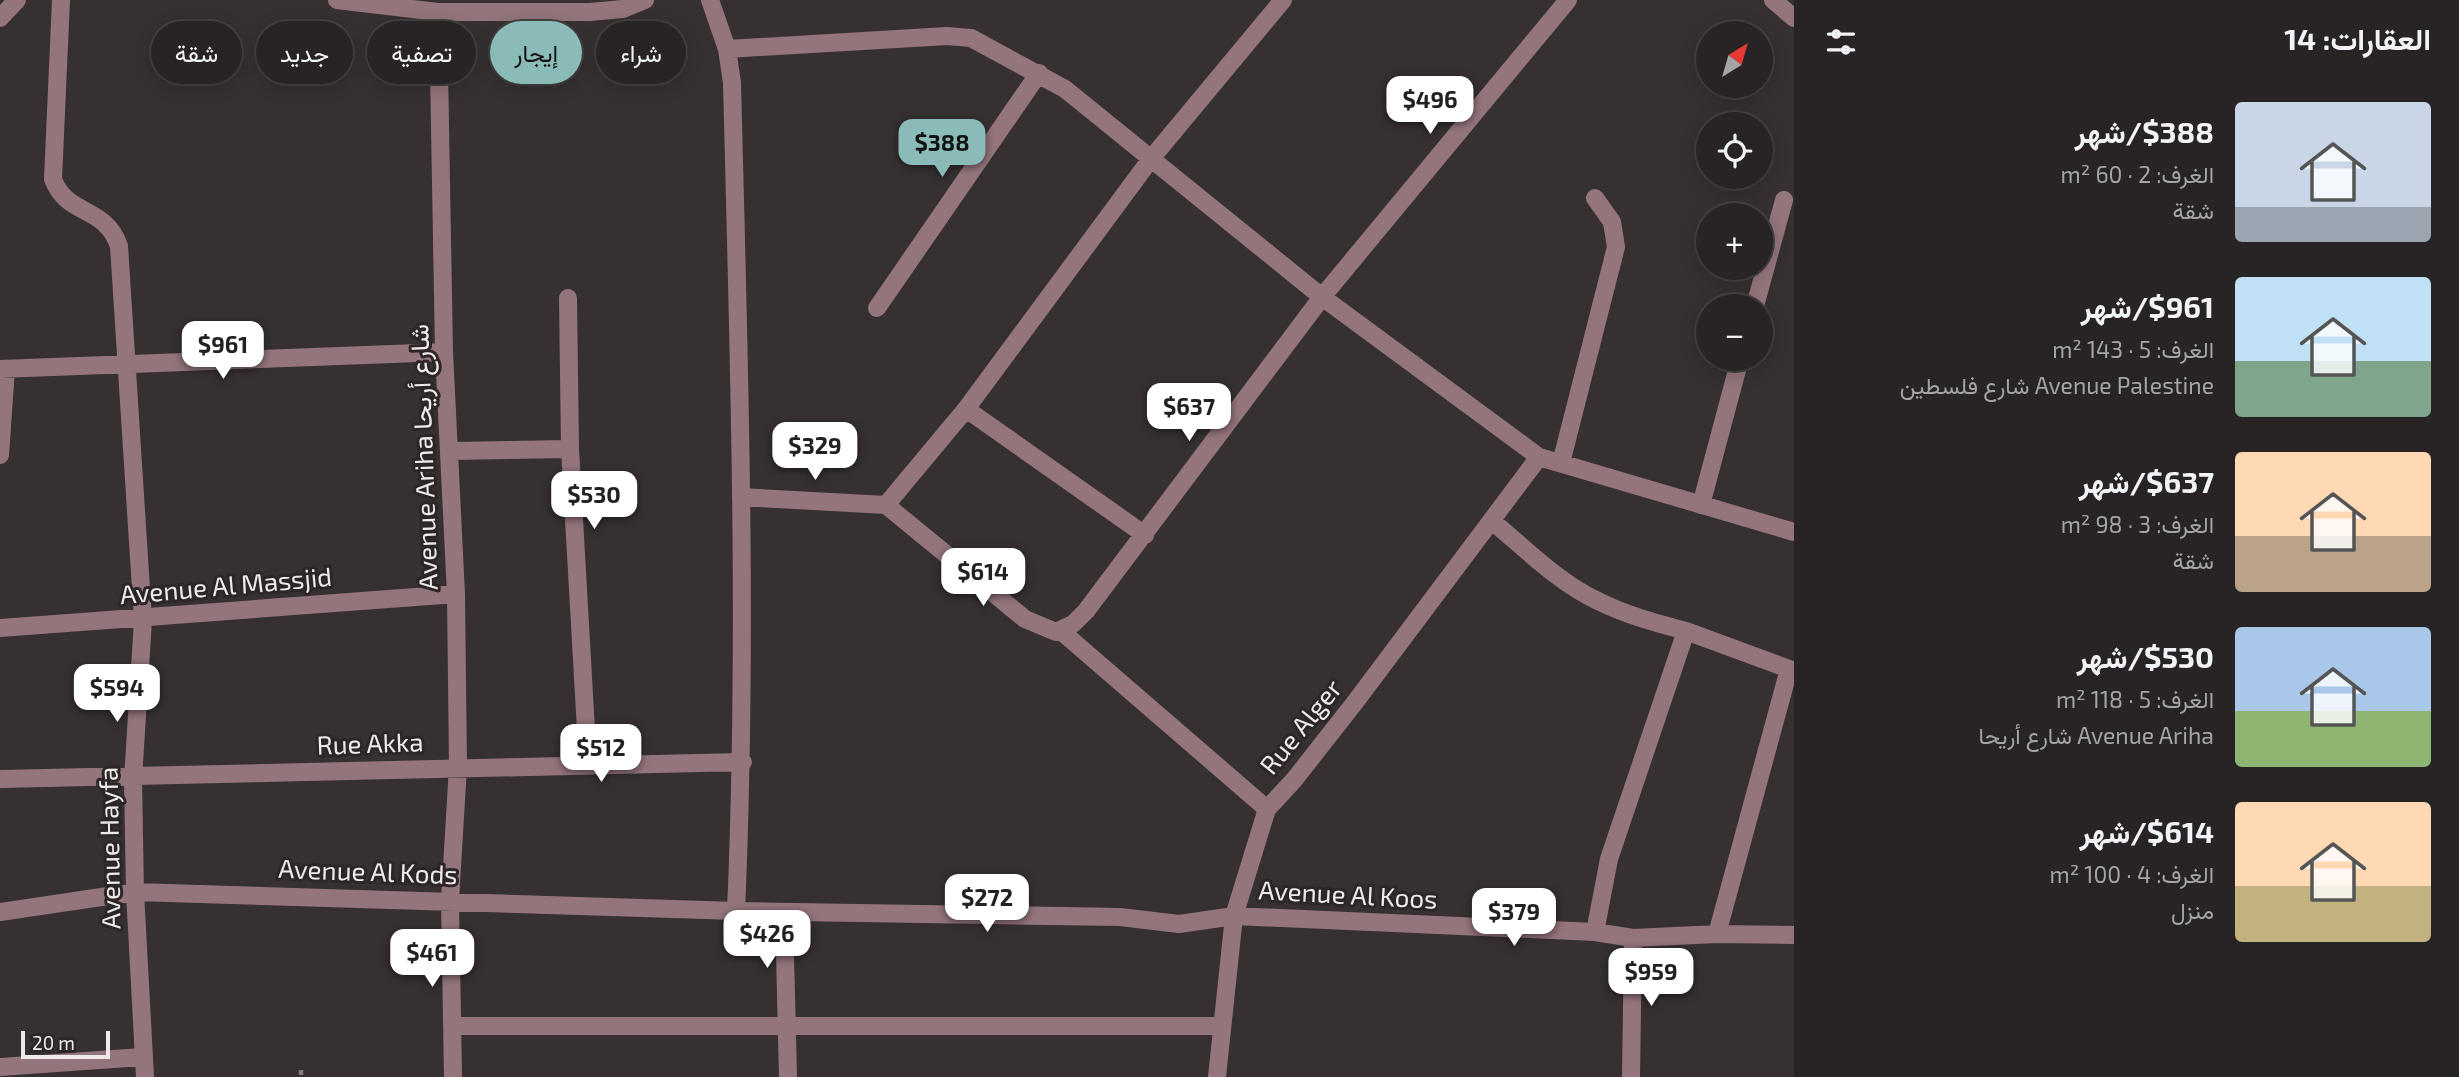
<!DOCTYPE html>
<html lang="ar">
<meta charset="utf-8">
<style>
body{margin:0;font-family:"Exo 2",Vazirmatn,sans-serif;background:#343032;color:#f1f3f6;direction:rtl;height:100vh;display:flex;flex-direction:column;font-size:26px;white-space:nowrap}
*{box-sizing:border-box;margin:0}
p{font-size:23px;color:#a5a4a7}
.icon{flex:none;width:38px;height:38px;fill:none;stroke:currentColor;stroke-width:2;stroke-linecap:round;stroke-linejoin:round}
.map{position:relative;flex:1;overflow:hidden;direction:ltr}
.side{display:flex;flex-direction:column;background:#282425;width:665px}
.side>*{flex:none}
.hud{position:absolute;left:21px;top:21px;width:665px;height:63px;direction:rtl;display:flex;gap:14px}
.needle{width:46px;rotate:37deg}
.fabs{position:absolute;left:1696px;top:21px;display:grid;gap:14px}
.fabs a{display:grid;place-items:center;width:77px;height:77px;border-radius:50%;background:#282425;box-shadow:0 4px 18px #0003,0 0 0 2px #444142;font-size:35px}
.scale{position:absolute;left:21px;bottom:18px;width:89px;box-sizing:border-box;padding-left:7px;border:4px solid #eeeaea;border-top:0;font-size:19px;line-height:24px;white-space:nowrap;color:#eeeaea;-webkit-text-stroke:5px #2c2627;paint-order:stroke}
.price{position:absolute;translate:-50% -60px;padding:0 16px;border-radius:14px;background:#fff;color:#222;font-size:23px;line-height:46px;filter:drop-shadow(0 2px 4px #0008)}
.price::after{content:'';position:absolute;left:50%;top:42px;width:21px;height:16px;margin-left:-10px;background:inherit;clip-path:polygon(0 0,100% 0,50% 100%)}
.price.selected{background:#8bbbb9;color:#111}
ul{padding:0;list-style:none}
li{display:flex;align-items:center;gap:21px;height:175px;padding:0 28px}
li span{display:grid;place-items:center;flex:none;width:196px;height:140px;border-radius:7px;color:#555}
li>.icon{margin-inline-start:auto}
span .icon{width:84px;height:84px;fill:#fffc;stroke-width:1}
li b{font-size:30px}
h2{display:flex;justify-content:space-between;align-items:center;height:84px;padding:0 28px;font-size:30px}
.pill{padding:0 24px;border-radius:32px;background:#282425;box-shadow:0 4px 18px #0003,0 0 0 2px #444142;font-size:24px;line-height:63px}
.pill.selected{background:#8bbbb9;color:#111}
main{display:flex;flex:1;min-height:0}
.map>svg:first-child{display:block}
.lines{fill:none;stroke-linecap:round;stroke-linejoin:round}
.path{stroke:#817b7c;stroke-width:4.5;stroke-dasharray:5 5;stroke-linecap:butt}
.minor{stroke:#94757c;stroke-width:18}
.labels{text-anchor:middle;stroke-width:6;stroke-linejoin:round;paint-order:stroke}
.street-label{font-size:26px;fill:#eeeaea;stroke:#2c2627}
</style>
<main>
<section class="side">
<h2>العقارات: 14<svg class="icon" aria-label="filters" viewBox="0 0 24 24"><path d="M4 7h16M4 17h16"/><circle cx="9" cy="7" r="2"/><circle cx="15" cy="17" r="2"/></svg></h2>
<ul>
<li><span style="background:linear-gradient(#c9d6e8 75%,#9aa5b1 0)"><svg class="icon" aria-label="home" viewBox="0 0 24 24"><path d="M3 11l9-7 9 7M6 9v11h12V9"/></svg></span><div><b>$388/شهر</b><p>الغرف: 2 · 60 m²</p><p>شقة</p></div></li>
<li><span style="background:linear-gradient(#bfe0f5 60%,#7fa58c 0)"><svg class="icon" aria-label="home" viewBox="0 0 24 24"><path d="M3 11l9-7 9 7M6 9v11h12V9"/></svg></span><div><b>$961/شهر</b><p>الغرف: 5 · 143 m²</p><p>Avenue Palestine شارع فلسطين</p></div></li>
<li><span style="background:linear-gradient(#ffd9b3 60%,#b9a48a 0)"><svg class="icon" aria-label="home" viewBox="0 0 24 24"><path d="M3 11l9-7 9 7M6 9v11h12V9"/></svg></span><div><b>$637/شهر</b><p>الغرف: 3 · 98 m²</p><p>شقة</p></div></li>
<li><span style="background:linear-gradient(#a9c7e8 60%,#8fb573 0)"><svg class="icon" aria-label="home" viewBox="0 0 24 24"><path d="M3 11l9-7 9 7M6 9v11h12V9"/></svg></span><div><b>$530/شهر</b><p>الغرف: 5 · 118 m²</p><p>Avenue Ariha شارع أريحا</p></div></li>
<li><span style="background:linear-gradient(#ffd9b3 60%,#c2b280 0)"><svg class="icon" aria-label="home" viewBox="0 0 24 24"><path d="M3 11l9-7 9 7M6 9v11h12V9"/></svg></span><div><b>$614/شهر</b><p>الغرف: 4 · 100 m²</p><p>منزل</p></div></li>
</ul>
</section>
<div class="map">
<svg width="1794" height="1077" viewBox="0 0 1794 1077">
<rect width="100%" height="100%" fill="#363031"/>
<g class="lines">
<path class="path" d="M301 1070V1077"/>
<path class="minor" d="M61 0 53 179C67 217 105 205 119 246L143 620 133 779 135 892 145 1077
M337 0 438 12H590L623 9 645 0
M710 0 727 49 947 36 971 38 1065 89 1322 297 1539 457 1794 532
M1773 0 1794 18
M438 12 444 352 456 594 458 767 450 900 453 1077
M0 18 17 0
M727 49 732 83C739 359 748 635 736 911
M568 298 570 449 588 765
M1755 306 1784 200
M877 308 1039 73
M0 369 444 352
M966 409 1145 535
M451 451 570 449
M0 455 6 369
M1561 463 1616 247 1612 222 1595 198
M741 497 886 505 1025 619 1056 632 1073 624 1086 611 1322 297 1568 0
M886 505 966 409 1150 160 1283 0
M1701 505 1740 359
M1493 522C1526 549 1559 583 1598 601 1626 615 1656 623 1686 631
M0 628 456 594
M1061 631 1267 809
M0 779 743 762
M0 912 135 892 736 911 1120 917 1179 924 1234 916 1595 932 1633 938 1717 934 1794 935
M784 912 788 1077
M1595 932 1609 859 1686 631 1789 669 1717 934
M452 1026H1221
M0 1067 142 1057
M1217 1077 1234 916 1267 809 1294 780 1356 701 1539 457
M1631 1077 1633 938"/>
</g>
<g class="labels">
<g class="street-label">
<text transform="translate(424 457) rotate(-92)" y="9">Avenue Ariha شارع أريحا</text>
<text transform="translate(226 586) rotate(-5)" y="9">Avenue Al Massjid</text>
<text transform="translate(1301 727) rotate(-51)" y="9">Rue Alger</text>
<text transform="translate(370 744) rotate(-2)" y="9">Rue Akka</text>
<text transform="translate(110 848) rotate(-91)" y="9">Avenue Hayfa</text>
<text transform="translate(368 872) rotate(2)" y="9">Avenue Al Kods</text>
<text transform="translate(1348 895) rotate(3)" y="9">Avenue Al Koos</text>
</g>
</g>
</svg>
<div class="fabs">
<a><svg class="needle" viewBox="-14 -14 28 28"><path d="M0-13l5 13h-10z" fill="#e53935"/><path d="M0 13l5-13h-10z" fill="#a5a4a7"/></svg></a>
<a><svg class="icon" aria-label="locate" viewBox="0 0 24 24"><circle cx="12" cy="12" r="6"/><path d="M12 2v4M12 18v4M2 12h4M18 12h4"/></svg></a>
<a>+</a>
<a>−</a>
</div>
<div class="scale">20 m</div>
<b class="price" style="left:1430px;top:136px">$496</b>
<b class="price selected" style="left:942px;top:179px">$388</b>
<b class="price" style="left:223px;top:381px">$961</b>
<b class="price" style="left:1189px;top:443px">$637</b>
<b class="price" style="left:815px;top:482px">$329</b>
<b class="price" style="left:594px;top:531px">$530</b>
<b class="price" style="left:983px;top:608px">$614</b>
<b class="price" style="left:117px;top:724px">$594</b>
<b class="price" style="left:601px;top:784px">$512</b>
<b class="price" style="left:987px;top:934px">$272</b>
<b class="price" style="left:1514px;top:948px">$379</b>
<b class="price" style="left:767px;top:970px">$426</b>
<b class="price" style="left:432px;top:989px">$461</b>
<b class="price" style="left:1651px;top:1008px">$959</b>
<div class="hud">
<a class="pill">شراء</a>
<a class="pill selected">إيجار</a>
<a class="pill">تصفية</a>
<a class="pill">جديد</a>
<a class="pill">شقة</a>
</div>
</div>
</main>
